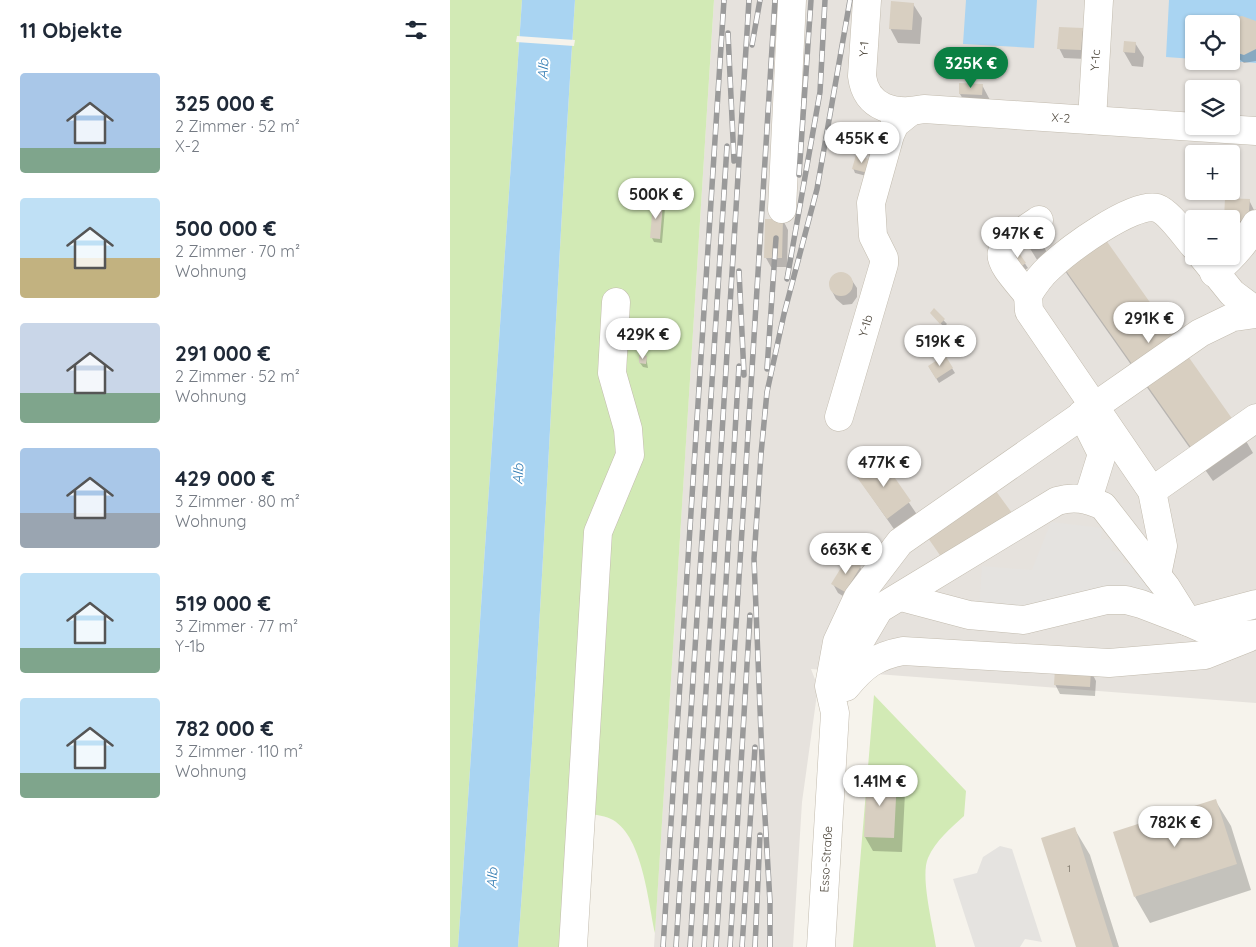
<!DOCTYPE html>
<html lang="de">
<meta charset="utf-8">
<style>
body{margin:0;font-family:Quicksand,sans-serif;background:#f2f2f3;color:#1f2937;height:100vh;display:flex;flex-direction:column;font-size:19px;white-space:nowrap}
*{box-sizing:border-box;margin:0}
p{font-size:16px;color:#747a83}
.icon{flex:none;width:28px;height:28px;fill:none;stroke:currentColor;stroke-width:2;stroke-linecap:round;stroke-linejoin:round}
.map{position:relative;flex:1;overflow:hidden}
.panel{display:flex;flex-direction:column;background:#fff;width:450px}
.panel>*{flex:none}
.buttons{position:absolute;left:735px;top:15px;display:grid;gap:10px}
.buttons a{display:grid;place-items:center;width:55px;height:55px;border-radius:5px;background:#fff;box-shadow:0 1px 4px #0004;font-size:25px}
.price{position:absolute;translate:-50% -42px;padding:0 11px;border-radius:18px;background:#fff;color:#222;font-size:16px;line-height:32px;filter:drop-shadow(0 1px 2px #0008)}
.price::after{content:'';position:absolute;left:50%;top:30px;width:15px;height:11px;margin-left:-8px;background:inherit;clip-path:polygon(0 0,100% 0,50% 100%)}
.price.current{background:#0b8043;color:#fff}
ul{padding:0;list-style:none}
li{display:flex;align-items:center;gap:15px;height:125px;padding:0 20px}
li span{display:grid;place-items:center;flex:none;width:140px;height:100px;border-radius:5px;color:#555}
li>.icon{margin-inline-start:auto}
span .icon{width:60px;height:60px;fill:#fffc;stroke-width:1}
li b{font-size:21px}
h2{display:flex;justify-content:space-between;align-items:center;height:60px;padding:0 20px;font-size:21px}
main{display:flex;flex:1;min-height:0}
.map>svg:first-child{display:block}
.industrial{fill:#e6e2dd;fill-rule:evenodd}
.green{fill:#d2eab5}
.parking{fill:#e5e3e0}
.water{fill:#a9d4f2}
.pier{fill:#f6f3ec}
.shadow{fill:#0003}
.building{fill:#d8cfc1}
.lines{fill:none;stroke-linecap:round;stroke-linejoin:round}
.minor-casing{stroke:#c2bbae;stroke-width:29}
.minor{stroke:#fff;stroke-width:28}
.rail-casing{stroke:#9a9a9a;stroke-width:5.5}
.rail{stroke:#fff;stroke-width:4;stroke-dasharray:11;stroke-linecap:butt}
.labels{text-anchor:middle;stroke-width:4;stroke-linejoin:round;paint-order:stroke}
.number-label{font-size:10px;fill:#6e675b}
.street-label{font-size:12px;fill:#4b4439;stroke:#fff}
.water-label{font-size:14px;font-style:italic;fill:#2e7ab2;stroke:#fff}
</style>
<main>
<section class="panel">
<h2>11 Objekte<svg class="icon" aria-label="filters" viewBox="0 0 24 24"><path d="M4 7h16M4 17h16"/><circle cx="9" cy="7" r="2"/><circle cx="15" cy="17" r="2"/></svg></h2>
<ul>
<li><span style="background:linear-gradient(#a9c7e8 75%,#7fa58c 0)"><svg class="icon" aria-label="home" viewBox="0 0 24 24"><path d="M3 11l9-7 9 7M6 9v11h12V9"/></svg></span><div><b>325 000 €</b><p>2 Zimmer · 52 m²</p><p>X-2</p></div></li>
<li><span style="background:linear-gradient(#bfe0f5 60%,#c2b280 0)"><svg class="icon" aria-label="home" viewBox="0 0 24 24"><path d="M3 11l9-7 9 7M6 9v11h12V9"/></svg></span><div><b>500 000 €</b><p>2 Zimmer · 70 m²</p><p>Wohnung</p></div></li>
<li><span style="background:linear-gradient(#c9d6e8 70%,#7fa58c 0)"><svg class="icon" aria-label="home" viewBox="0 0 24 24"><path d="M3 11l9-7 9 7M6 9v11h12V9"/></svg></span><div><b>291 000 €</b><p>2 Zimmer · 52 m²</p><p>Wohnung</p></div></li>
<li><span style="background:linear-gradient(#a9c7e8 65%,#9aa5b1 0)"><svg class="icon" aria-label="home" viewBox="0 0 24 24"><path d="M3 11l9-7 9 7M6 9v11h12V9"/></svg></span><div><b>429 000 €</b><p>3 Zimmer · 80 m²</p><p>Wohnung</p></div></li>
<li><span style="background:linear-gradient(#bfe0f5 75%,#7fa58c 0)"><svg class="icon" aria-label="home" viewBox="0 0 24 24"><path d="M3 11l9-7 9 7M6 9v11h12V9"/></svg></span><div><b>519 000 €</b><p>3 Zimmer · 77 m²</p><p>Y-1b</p></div></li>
<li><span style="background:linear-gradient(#bfe0f5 75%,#7fa58c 0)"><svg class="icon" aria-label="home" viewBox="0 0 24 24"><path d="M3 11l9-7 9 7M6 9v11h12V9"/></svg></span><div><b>782 000 €</b><p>3 Zimmer · 110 m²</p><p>Wohnung</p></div></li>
</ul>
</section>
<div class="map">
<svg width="806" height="947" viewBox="0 0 806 947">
<rect width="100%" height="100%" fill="#f6f3ec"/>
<path class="industrial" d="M264 0H806V703L361 669 366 682 367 694 352 802 343 947H204ZM744 24H781V61H744ZM744 89H781V126H744ZM744 154H781V191H744ZM744 219H781V256H744Z"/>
<path class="green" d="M0 0H72L8 947H0Z
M125 0H264L205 933C198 902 193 838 163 820 157 816 145 815 137 813L118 947H68C92 632 104 316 125 0Z
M424 695 516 791 514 816C500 829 486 840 478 858 470 876 483 926 486 947H403Z"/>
<path class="parking" d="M601 522 652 528 651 539 663 540 662 551 674 552 673 563 685 564 684 574 696 576 695 586 707 588 706 598 578 613 529 609 532 566 582 570Z
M550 846 562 849 592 942 575 939 570 947H525L503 879 527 873 533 857Z"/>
<path class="water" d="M72 0H125C104 316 92 632 68 947H8Z
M516 0H587L584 48 513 44Z
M719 0H806V63L781 61V24H744V59L716 57Z"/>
<path class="pier" d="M67 36 125 40 124 46 66 42Z"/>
<path class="shadow" d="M463 4 472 18 470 44 448 43 440 28Z
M787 18H797L806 25V61L794 63 781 52V24Z
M632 30 638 39 636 59 614 58 609 48Z
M685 43 694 57 693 67 682 66 674 52Z
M532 85 540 100V109L518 108 510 94Z
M407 157 420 177 405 173 403 168Z
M799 200 804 210 803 231 781 230V219Z
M212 204 215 208 212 243 204 242 202 238Z
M333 220 338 230 337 267H321L316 258Z
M576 242H591L599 256 589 263Z
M567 252 578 268 573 271Z
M607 255 792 434 803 453 763 481 617 274Z
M394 273 401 279 407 288V297L402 304 393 305 386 299 381 289 380 280 385 274Z
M484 310 497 324 494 327 481 313Z
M196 357 198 368 193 367 190 363Z
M495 357 505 373 489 383 479 367Z
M430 460 468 516 446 532 407 476Z
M410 567 415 576 401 601 388 593 383 584Z
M641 671 646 681 645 696 610 694 605 684Z
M447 779 455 793 452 852 423 851 415 837Z
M765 800 781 826 801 890 700 923 685 897Z
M624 828 640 855 669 947H627Z"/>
<path class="building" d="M441 1 464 3 462 30 439 29Z
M792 16 806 21V49L794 55 781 51V24H777L786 17Z
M609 27 633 28 631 50 607 49Z
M674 41 686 42 685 53 673 52Z
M509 83 533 84 532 95 509 94Z
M406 155 422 160 418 173 402 169Z
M775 198 800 199 798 222 774 219Z
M203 202 213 203 210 239 200 238Z
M315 219H333L332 258H314Z
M646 226 793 434 752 463 605 255Z
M586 233 592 241 580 250 574 242Z
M567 250 576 263 569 268 560 255Z
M379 284a12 12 0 1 1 24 0a12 12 0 1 1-24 0Z
M484 308 495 319 490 324 480 313Z
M495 355 503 368 486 379 478 366Z
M189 356H197L196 364 189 363Z
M431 458 461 501 437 519 406 476Z
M543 487 562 513 494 561 478 538Z
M397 558 411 566 395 592 381 584Z
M605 668 641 670 640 687 604 685Z
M417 776 447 778 444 838 414 837Z
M766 799 787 864 684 897 663 832Z
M625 827 663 947H626L591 838Z"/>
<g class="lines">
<defs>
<g id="minor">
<path id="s1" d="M417 0 412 76C416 109 446 115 474 109L806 131"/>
<path id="s2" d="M642 120 649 0"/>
<path d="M332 209 342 0"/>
<path d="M752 256 782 293 806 311"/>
<path d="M764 273C782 258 795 244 806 224"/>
<path d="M578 295C541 251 541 252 589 220"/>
<path d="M632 414 652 454 638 499"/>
<path id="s3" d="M389 417 434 264V258L423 236 421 203 440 135 445 124 460 112"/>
<path d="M702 491 806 418"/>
<path d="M707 575 713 546 702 491 579 311 578 295C584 285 590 276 599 268 617 251 683 201 707 208 719 212 735 236 744 246"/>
<path d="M451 597 519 615 574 620 657 600H676L691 604 738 622 806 604"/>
<path d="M396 686 397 663 429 609 607 501C625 496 637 499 653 506L716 587 738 622 763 633 782 636 806 634"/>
<path d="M396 687C413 666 426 656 453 651L659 663 755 655 798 638"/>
<path d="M123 947 148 532 180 455 178 429 162 373 166 302"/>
<path id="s4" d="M371 947 385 713 379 686 387 642 408 597 450 542 750 333 783 317 806 314"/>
</g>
</defs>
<use href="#minor" class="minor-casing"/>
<use href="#minor" class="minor"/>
<defs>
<path id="rail" d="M278 33 284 161
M302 45 310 0
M349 175 361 0
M289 271 294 375
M337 279 370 92 375 0
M317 369 326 238
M213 947 274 0
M226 947 277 146
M240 947 299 0
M254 947 289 366
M266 947 325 0
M280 947 300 615
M292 947 305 747
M305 947 310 835
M320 947V902L313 783 304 559 311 454 317 392 334 314 367 189 400 0"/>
</defs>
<use href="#rail" class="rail-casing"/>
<use href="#rail" class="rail"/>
</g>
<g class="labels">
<g class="number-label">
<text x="619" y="872">1</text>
</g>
<g class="street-label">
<text transform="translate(414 49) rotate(-86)" y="4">Y-1</text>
<text dy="4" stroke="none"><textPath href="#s2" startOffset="60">Y-1c</textPath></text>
<text dy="4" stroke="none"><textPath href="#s1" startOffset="294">X-2</textPath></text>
<text dy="4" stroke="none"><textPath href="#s3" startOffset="95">Y-1b</textPath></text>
<text dy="4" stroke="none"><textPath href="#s4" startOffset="88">Esso-Straße</textPath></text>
</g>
<g class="water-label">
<text transform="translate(93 69) rotate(-86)" y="5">Alb</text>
<text transform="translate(68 474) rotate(-86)" y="5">Alb</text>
<text transform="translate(42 878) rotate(-86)" y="5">Alb</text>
</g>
</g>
</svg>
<div class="buttons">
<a><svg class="icon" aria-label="locate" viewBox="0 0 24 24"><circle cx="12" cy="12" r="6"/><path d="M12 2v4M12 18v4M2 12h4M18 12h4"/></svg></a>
<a><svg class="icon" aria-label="layers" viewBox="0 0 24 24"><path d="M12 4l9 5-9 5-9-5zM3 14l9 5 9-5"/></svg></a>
<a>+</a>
<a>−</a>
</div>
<b class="price current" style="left:521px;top:89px">325K €</b>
<b class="price" style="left:412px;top:164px">455K €</b>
<b class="price" style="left:206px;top:220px">500K €</b>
<b class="price" style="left:568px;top:259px">947K €</b>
<b class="price" style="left:699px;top:344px">291K €</b>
<b class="price" style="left:193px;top:360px">429K €</b>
<b class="price" style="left:490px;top:367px">519K €</b>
<b class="price" style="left:434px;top:488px">477K €</b>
<b class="price" style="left:396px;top:575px">663K €</b>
<b class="price" style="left:430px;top:807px">1.41M €</b>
<b class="price" style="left:725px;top:848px">782K €</b>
</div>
</main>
